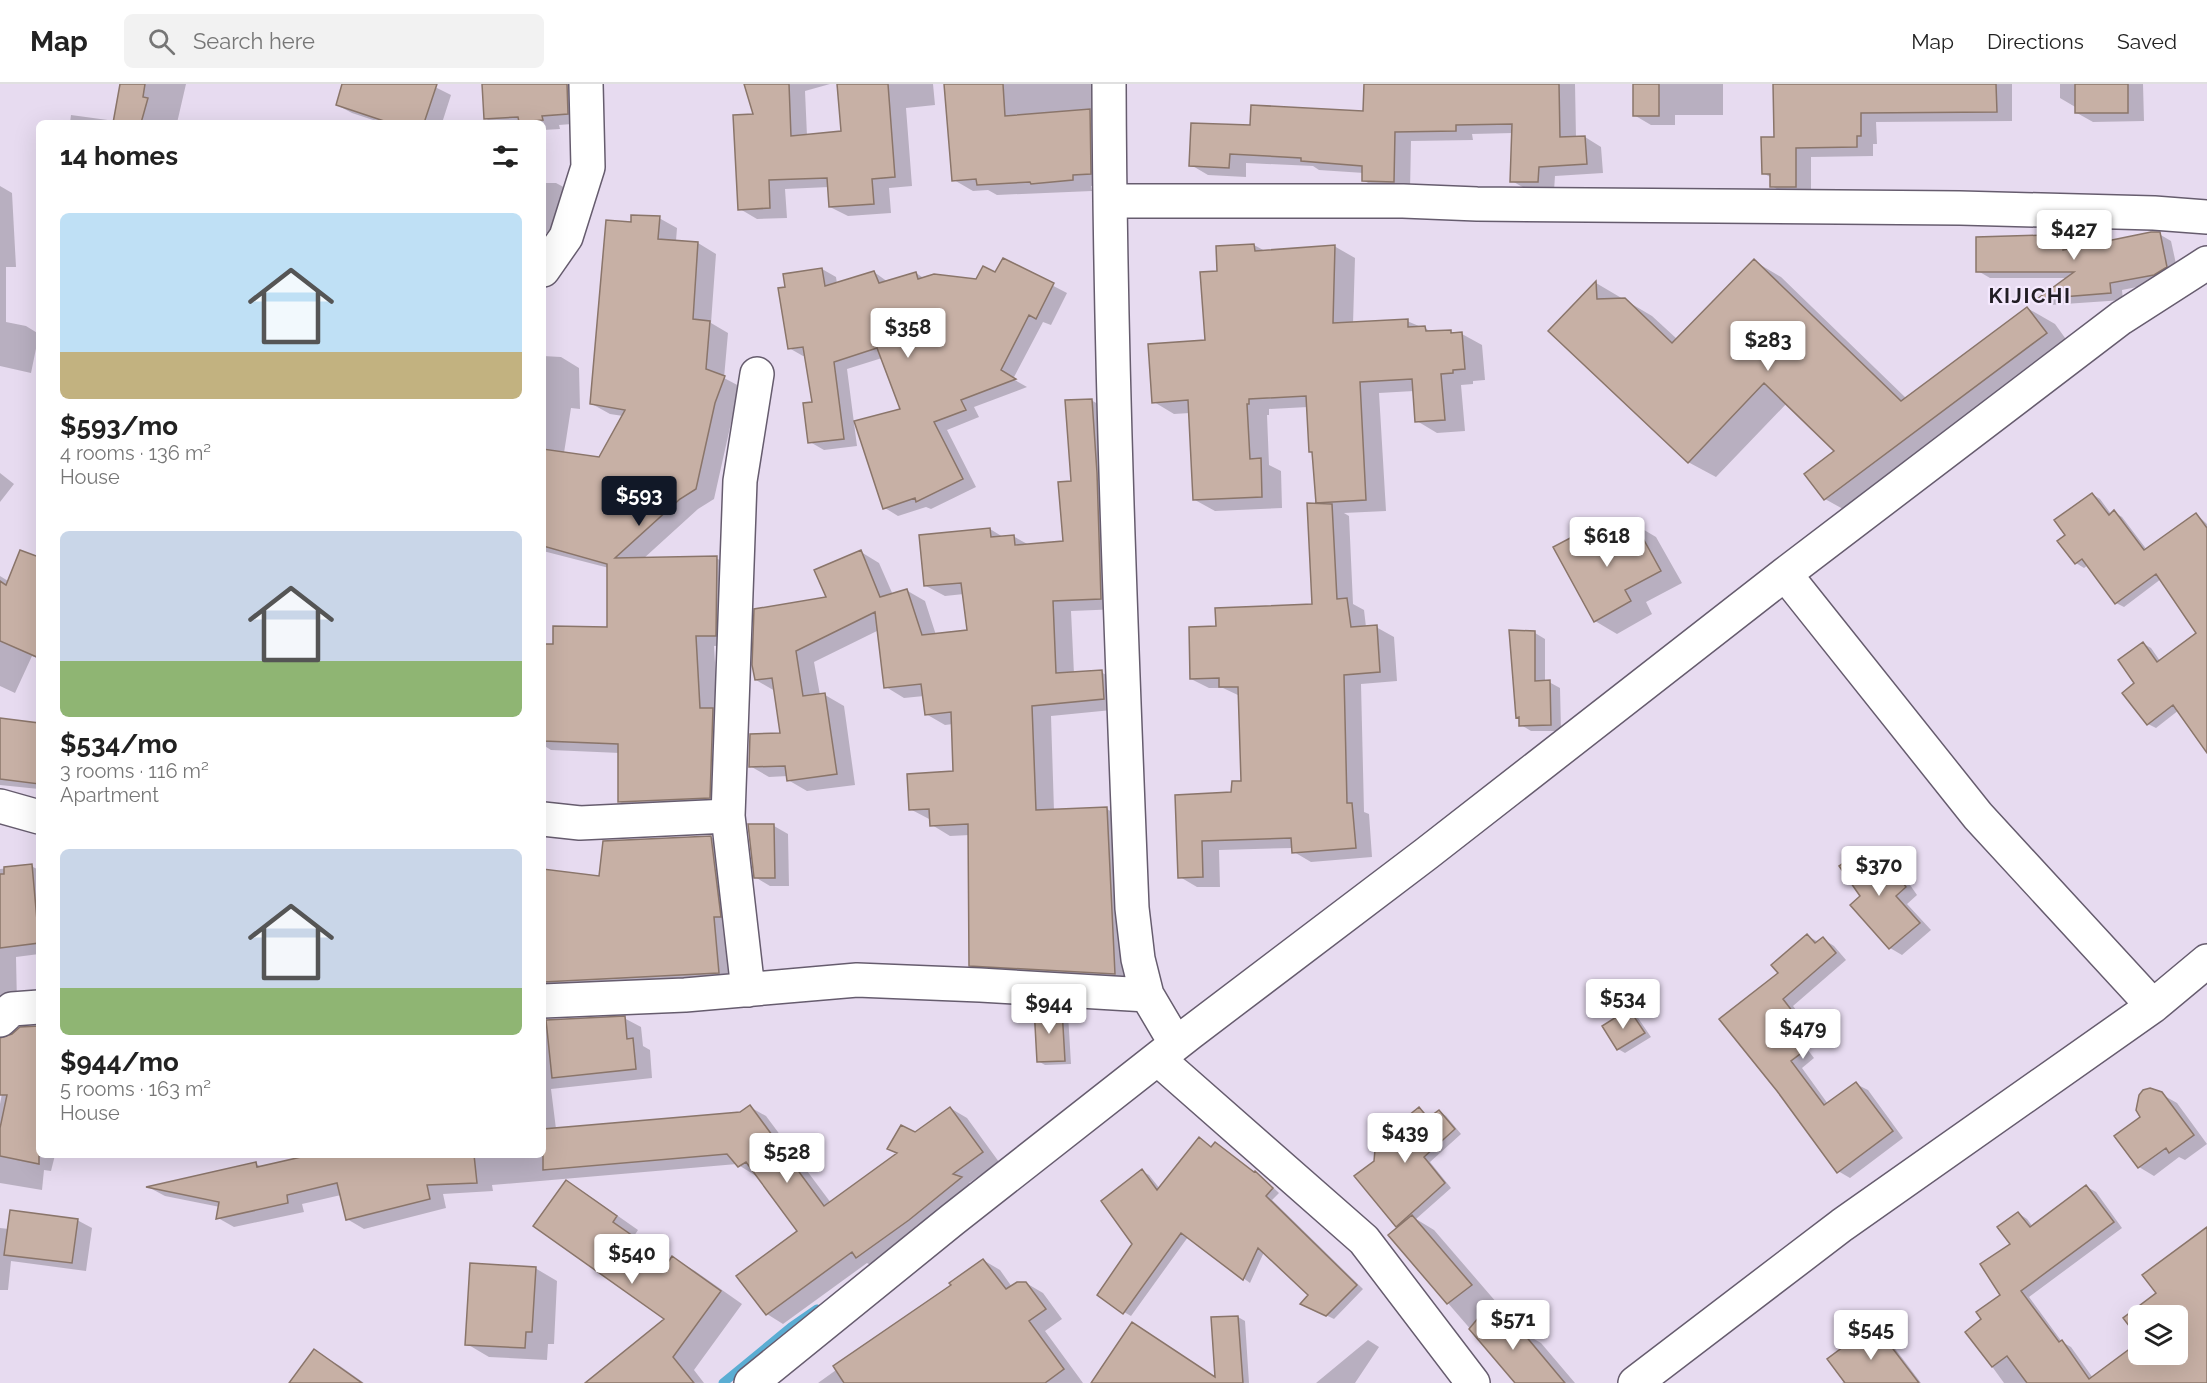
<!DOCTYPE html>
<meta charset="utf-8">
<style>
body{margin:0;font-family:Raleway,sans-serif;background:#f2f2f2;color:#222;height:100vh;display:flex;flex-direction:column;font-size:22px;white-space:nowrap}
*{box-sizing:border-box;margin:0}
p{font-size:20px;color:#767676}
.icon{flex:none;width:33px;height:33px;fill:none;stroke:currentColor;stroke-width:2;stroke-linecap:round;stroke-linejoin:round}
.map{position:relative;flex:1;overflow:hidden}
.side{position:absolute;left:36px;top:36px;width:510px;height:1038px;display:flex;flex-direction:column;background:#fff;border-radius:9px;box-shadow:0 6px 24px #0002}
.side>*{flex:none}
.buttons{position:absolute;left:2128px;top:1221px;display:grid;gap:12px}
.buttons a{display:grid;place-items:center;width:60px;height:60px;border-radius:9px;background:#fff;box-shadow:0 6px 24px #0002;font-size:30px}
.price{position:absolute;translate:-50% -51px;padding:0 14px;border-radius:6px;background:#fff;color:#222;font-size:20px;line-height:39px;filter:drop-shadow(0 2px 3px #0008)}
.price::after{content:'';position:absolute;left:50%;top:36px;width:18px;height:14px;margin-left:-9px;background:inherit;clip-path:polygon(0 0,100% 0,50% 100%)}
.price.on{background:#111827;color:#fff}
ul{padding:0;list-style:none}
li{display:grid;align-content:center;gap:12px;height:318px;padding:0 24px}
li span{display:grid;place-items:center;height:186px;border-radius:9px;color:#555}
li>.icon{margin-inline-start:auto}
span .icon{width:108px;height:108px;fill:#fffc;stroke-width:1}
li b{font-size:26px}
h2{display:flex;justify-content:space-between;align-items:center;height:72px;padding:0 24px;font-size:26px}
header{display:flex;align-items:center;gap:36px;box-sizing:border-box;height:84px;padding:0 30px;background:#fff;border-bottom:2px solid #e0e0e0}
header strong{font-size:28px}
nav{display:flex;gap:33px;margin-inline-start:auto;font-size:21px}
.search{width:420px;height:54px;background:#f2f2f2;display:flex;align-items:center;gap:15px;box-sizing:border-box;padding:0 21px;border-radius:9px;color:#767676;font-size:22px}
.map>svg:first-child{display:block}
.shadow{fill:#0003}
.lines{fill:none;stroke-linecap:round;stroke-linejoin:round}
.stream{stroke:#5aadd3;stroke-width:9}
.building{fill:#c7b0a5;stroke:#8a756a;stroke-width:1.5}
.minor-casing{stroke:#665c6e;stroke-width:36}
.minor{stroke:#fff;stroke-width:33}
.labels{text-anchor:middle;stroke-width:4.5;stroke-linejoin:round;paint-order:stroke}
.district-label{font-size:21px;font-weight:bold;letter-spacing:1.5px;fill:#201c23;stroke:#f4e8fd}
</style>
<header>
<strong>Map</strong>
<div class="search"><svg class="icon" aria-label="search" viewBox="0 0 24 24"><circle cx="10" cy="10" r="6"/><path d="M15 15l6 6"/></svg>Search here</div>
<nav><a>Map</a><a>Directions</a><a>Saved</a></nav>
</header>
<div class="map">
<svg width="2207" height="1299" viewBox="0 0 2207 1299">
<rect width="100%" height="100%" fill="#e7dbf0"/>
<path class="shadow" d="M121 0H186L177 39H70L71 31 115 37Z
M344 0H429L451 11 442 39H382L352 29 337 21Z
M483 0H587L585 39 559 41 560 45 543 46V39H493L485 34Z
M745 0H830L805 7 807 52 842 49 838 0H933L935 21 906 24 912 102 889 104 891 129 848 132 830 123 829 103 785 105 787 134 757 135 740 125 754 32Z
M946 0H1096L1110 100 1091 102 1092 107 997 111 988 106 973 107 954 96Z
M1365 0H1575L1576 54 1585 53 1601 63 1603 89 1555 92 1554 107 1528 106 1512 97 1513 49 1472 50 1473 56 1411 57 1410 107 1380 106 1363 96 1364 89 1319 86 1313 82 1246 79V93L1208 91 1191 81 1251 42 1365 29Z
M1634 0H1723V31H1675V41H1651L1634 31Z
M1775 0H2012V37L1876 38 1877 60H1873V72L1811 73V112H1788L1772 102V94L1763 89 1776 55Z
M2060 0H2143L2144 37 2093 38 2077 29V24L2060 14Z
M543 90V99H556L573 108 568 149H545V162H543Z
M0 102 12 109 16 183H6V238L26 242 39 250 31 289 0 282Z
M659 134 677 144 676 157 698 159 716 170 711 239 728 249 724 294 743 304 733 330 714 415 698 425 643 475 716 474 734 484V561L714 562 718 628 728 724 638 728 620 718V669L551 666 543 661V561L554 562 608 545 609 484 543 467V272L561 273 579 284 580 325 571 324 564 369 600 374 623 332 610 330 592 320 632 140Z
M2159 150 2171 157 2178 189 2167 197 2122 206 2123 216 2050 221 2040 215 2068 194H1990L1978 187 2044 152 2053 158H2062L2075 165Z
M1254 161 1265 167 1334 162 1355 174 1353 240 1407 237 1433 248 1462 250 1482 261 1485 296 1473 297V300L1461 301 1465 347 1437 349 1417 337 1414 307 1379 309 1386 427 1344 429 1349 432 1353 520 1364 526 1366 543H1376L1394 553 1397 597 1361 600 1364 728 1369 730 1372 773 1311 778 1294 768 1293 764 1219 766 1220 803H1197L1180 793 1177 712 1233 710 1243 699 1240 612 1223 604H1209L1191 595 1218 543 1314 522 1323 421 1317 418 1314 369 1310 367 1308 323 1269 325V331H1267L1269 381 1281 387 1282 424 1215 427 1195 416 1190 329 1174 330 1154 318 1207 257 1219 189Z
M1003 176 1067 209 1051 241 1043 238 1013 295 1027 303 974 323 979 333 947 346 976 403 931 425 926 423 898 432 885 424 902 326 882 274 847 285 857 362 824 366 810 358 814 319 806 272H803L789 264 786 204 822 185 836 193 837 200 874 188 888 198 916 189 925 195 977 197 996 190Z
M1754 177 1781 193 1907 315 2027 224 2055 240 2073 265 1852 430 1825 415 1837 367 1787 319 1716 393 1688 378 1550 247 1596 199 1652 232 1677 255Z
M1091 316 1110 327 1120 525 1071 527 1074 590 1101 588 1120 599 1122 625 1051 632 1054 727 1107 725 1125 736 1133 900 990 892 971 881 970 751 950 752 932 741 931 736 910 725 955 689 953 640 945 641 926 630 924 612 904 614 886 603 879 546 814 578 820 611H825L844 622 855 701 807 707 788 696V692L769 693 750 682 782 651 775 607 756 596 828 514 861 468 879 479 893 511 906 506 925 517 936 551 969 548 964 510 945 512 926 502 990 445 1003 453 1013 452 1029 461 1065 458 1073 398Z
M0 389 14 400 0 418Z
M2092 410 2100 415 2111 430 2114 428 2122 433 2147 466 2196 430 2207 440V666L2179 626 2156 644 2148 640 2136 600 2144 560 2151 564 2160 577 2198 549 2161 495 2124 523 2116 519 2088 481 2084 484 2076 479 2060 457 2067 452Z
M1634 440 1656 453 1682 499 1646 518 1652 530 1617 550 1595 537 1574 454 1582 458 1594 453 1602 458Z
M0 492 39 516V575L32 572 15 609 0 602Z
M1535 549 1545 555V598H1549L1560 604 1561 647H1531L1521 641V635L1517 633Z
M0 636 39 657V705L0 701Z
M774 742 788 750 789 802H770L755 793Z
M711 753 728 763 735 898 543 917V786L600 793Z
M1866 766 1876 771 1880 768 1892 775 1917 811 1907 820 1931 846 1902 871 1890 864Z
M31 782 39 786V870L16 873 17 920 0 938V785Z
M1807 852 1819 858 1823 855 1834 862 1846 876 1793 922 1816 952 1804 961 1814 974 1802 984 1828 1020 1856 1000 1868 1006 1903 1054 1850 1094 1838 1087 1778 1006 1780 889Z
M1061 926 1068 930 1071 980 1045 981 1038 977Z
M1629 927 1636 931 1651 953 1625 969 1618 965Z
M624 934 641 943 643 962 650 966 652 994 551 1005 556 1045 741 1030 750 1023 766 1032 831 1119 898 1070 889 1064 915 1050 950 1024 967 1034 999 1078 969 1099 977 1104 874 1183 867 1179 783 1240 767 1230 800 1147 757 1091 756 1092 737 1080 492 1101 493 1107 443 1110 446 1124 364 1145 347 1135 341 1111 302 1120 304 1128 234 1143 218 1134 220 1123 165 1112 150 1104 256 1080 263 1084 303 1074V1071H543V937Z
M39 944V1071H55L51 1087 44 1086 42 1106 0 1099V1020L13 951Z
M2161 1010 2177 1019 2207 1060 2185 1076 2179 1073 2154 1092 2139 1083 2116 1052 2142 1033Z
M1419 1024 1431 1034 1439 1028 1446 1032 1461 1050 1430 1078 1451 1104 1416 1135 1434 1146 1522 1248 1541 1259 1575 1299H1517L1390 1152 1400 1143 1397 1142 1375 1078 1399 1033 1405 1037Z
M1212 1064 1262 1093 1279 1109 1272 1116 1363 1205 1334 1235 1309 1223 1310 1210 1264 1168 1250 1199 1188 1153 1131 1232 1124 1228 1142 1087 1149 1091 1160 1105Z
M566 1098 588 1111 638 1146 634 1152 670 1177 673 1174 695 1187 742 1220 694 1286 704 1299H588L666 1235Z
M2087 1103 2096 1108 2122 1144 2029 1213 2062 1258 2071 1263 2093 1294 2139 1260V1270H2178V1232H2139V1252L2125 1234 2158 1209 2207 1145V1299H2004L1967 1248 1984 1236 2002 1211 2018 1129 2027 1135 2033 1143Z
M77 1136 92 1144 86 1187 11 1177 8 1206H0V1144L9 1145Z
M983 1176 1000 1186 1012 1203 1026 1199 1043 1209 1062 1235 1045 1247 1083 1299H818L953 1202Z
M535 1184 557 1197 554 1260H548L547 1276 489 1273 467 1260Z
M1238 1233 1245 1237 1249 1299H1217L1213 1235Z
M1874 1242 1881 1246 1921 1299H1842L1845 1296Z
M1368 1256 1379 1263 1355 1299H1316Z
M314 1267 340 1282 364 1299H291Z"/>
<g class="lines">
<path class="stream" d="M723 1299 791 1243 817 1225"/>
</g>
<path class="building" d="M120 0H145L143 13 148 14 141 39H113Z
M342 0H437L424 39H390L336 21Z
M482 0H567L568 30 542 32 543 36 519 38 518 33 484 35Z
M744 0H789L791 52 841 47 837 0H888L895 93 872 95 874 120 829 123 827 94 769 96 770 124 738 126 733 31 753 30Z
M944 0H1003L1005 32 1090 25 1091 90 1073 91V96L1031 100 1030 98 977 101 976 95 952 97Z
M1364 0H1559L1560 53 1585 52 1587 80 1539 83 1538 98H1510L1512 40 1456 41V47L1395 48 1394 98 1362 97V82L1301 77V74L1230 70 1229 84 1189 82 1191 39 1250 41 1251 21 1363 27Z
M1633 0H1659V32H1633Z
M1773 0H1996L1997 28 1861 29V52H1857V63L1796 64V103H1770V90H1762L1761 53H1774Z
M2075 0H2128V29H2075Z
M631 131 660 132 658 155 698 158 693 235 710 237 706 285 725 292 715 319 696 405 680 415 615 474 717 472 716 552H696L700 624H713L710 714 618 718V660L543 657V560H553V542L607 543V480L543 462V365L599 373 625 326 590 320 606 136 631 138Z
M2151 148H2160L2167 183 2154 191 2110 199 2111 209 2037 215 2074 188H1976V153L2045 151V156H2063V166Z
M1254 160 1255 167 1335 161 1333 239 1408 235V243L1425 242 1426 247 1451 246V249L1462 248 1465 285 1453 286V289L1441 290 1445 336 1415 338 1412 295 1360 298 1366 416 1316 419 1312 368H1309L1306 312 1249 315V320H1247L1250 375 1261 374 1262 413 1193 416 1188 316 1152 319 1148 260 1205 256 1200 188 1217 187 1216 162Z
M1003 174 1054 199 1036 235 1029 231 1001 286 1016 295 961 316 966 326 934 338 963 395 916 418 915 414 883 425 854 337 900 325 877 264 834 278 844 355 808 359 803 319 812 318 803 263 788 265 778 204 785 203 783 190 822 184 825 202 874 187 879 199 916 188 918 195 934 190 976 195 983 182 995 188Z
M1754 175 1901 317 2027 223 2047 249 1824 416 1804 390 1834 367 1764 299 1688 379 1548 247 1596 197 1597 215 1625 214 1672 259Z
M1092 315 1097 389 1101 515 1053 517 1056 589 1102 586 1104 615 1032 622 1036 726 1107 723 1115 890 969 882 968 740 930 742 929 725 909 726 907 690 953 687 951 628 925 631 921 600 884 604 875 528 796 567 803 612 825 609 837 690 787 697 785 682 749 683 750 650 780 649 772 594 755 596 752 581 754 525 826 513 814 486 861 466 880 513 907 505 922 551 967 546 961 499 924 502 919 451 990 444 991 453 1014 451 1015 461 1063 457 1058 398 1071 397 1065 316Z
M2092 409 2109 431 2114 426 2144 466 2196 429 2207 444V669L2173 621 2147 641 2122 609 2134 599 2118 576 2143 558 2157 578 2196 549 2156 490 2115 520 2082 475 2075 480 2057 457 2065 451 2054 436Z
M1307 419 1332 420 1337 515 1347 514 1351 543 1377 541 1380 588 1344 591 1347 719H1352L1356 764 1292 769 1291 754 1202 757 1203 793 1178 794 1175 711 1231 708 1232 697H1241L1238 603H1219V594L1190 595 1189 543 1216 542 1215 524 1312 520Z
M1634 438 1661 487 1625 506 1631 517 1594 538 1553 463 1574 452 1578 459 1594 451 1598 458Z
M20 466 39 473V574L0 557V497L6 501Z
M1509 546 1535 547V597L1550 596 1551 641 1519 642V633L1516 634Z
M0 634 39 639V700L0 695Z
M748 740H774L775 794H754Z
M711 752 721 833H714L719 889 543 898V785L599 792 603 757Z
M1866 764 1872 772 1880 766 1906 803 1896 812 1920 839 1889 865 1850 821 1860 812 1839 782Z
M32 780 39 859 0 864V790H4V783Z
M1807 850 1815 859 1823 853 1836 869 1783 915 1806 945 1794 954 1804 967 1791 977 1824 1021 1856 998 1893 1047 1837 1089 1777 1007 1719 935 1778 889 1771 881Z
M1034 923 1062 925 1065 977 1037 978Z
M1629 925 1645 949 1617 966 1602 942Z
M625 932 627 955 633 954 636 985 552 994 546 936Z
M39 942V1080L0 1072V1044L7 1011H0V954L12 950 20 943Z
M2150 1004 2162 1008 2194 1051 2169 1069 2166 1064 2138 1084 2114 1052 2140 1033 2136 1026 2139 1011 2143 1006Z
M750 1021 824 1122 897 1069 887 1065 901 1041 915 1048 950 1023 983 1068 953 1090 962 1093 909 1136 856 1174 852 1168 766 1231 736 1192 797 1147 746 1078 738 1083 727 1070 543 1086V1045L740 1028Z
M1419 1023 1428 1034 1439 1026 1455 1045 1424 1073 1445 1099 1396 1143 1354 1092 1374 1077 1376 1054 1385 1043 1399 1032 1403 1036Z
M1199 1053 1211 1063 1215 1058 1254 1088 1255 1087 1273 1104 1266 1112 1357 1201 1326 1232 1300 1220 1308 1211 1258 1164 1243 1196 1181 1149 1123 1230 1097 1211 1132 1160 1101 1117 1142 1085 1157 1106Z
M310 1071H474L477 1099 427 1101 430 1115 346 1136 337 1099 287 1111 288 1119 216 1135 219 1118 146 1103 256 1078 257 1083Z
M566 1096 617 1132 613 1138 669 1177 672 1172 721 1207 673 1273 694 1299H585L664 1235 533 1142Z
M2086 1101 2114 1138 2021 1207 2059 1258 2062 1256 2089 1295 2139 1258V1270H2178V1232H2139V1255L2123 1234 2156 1209 2142 1191 2207 1143V1299H2027L2007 1272 1992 1283 1965 1248 1981 1235 1976 1228 2000 1211 1980 1180 2010 1160 1997 1143 2018 1128 2030 1143Z
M10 1126 78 1135 72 1179 4 1171Z
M1412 1131 1472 1201 1447 1220 1388 1151Z
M983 1175 1006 1205 1017 1198H1026L1046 1225 1029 1237 1064 1285 1045 1299H844L833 1282 951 1201 949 1199Z
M470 1179 536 1183 532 1248H526L525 1264 465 1261Z
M1489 1221 1513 1249 1519 1244 1565 1299H1515L1469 1245Z
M1238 1232 1243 1299H1091L1132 1238 1215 1293 1211 1233Z
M1874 1240 1919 1299H1845L1827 1275Z
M314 1265 362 1299H289Z"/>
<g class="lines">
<defs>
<path id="minor" d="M1109 0C1110 275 1121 550 1132 824L1138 875 1147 911 1176 960
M1110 117H1403L1477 120 1960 124 2154 129 2207 133
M543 186 566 153 588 83 586 0
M1785 490 1978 732 2153 922
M0 722 39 733
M543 735 580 739 728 732
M748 906 728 732 740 397 757 290
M543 917 685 911 857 896 980 901 1147 911
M0 936 12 925 39 923
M1158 975 1364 1156 1473 1299
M751 1299 952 1136 1190 949 1426 770 1785 490 2121 234 2207 179
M1635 1299 1842 1141 2153 922 2207 877"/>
</defs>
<use href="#minor" class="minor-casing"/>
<use href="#minor" class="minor"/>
</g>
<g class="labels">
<g class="district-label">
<text x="2030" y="219">KIJICHI</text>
</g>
</g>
</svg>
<div class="buttons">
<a><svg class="icon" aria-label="layers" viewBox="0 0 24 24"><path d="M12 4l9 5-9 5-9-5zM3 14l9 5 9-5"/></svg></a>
</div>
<b class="price" style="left:2074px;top:177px">$427</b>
<b class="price" style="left:908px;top:275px">$358</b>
<b class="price" style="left:1768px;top:288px">$283</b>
<b class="price on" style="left:639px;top:443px">$593</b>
<b class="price" style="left:1607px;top:484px">$618</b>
<b class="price" style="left:1879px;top:813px">$370</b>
<b class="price" style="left:1623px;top:946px">$534</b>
<b class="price" style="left:1049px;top:951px">$944</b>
<b class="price" style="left:1803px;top:976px">$479</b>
<b class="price" style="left:1405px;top:1080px">$439</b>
<b class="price" style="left:787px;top:1100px">$528</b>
<b class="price" style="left:632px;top:1201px">$540</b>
<b class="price" style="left:1513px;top:1267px">$571</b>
<b class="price" style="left:1871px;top:1277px">$545</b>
<section class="side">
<h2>14 homes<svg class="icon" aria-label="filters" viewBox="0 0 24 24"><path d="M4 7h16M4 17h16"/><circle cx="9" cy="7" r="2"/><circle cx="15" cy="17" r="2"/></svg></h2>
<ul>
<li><span style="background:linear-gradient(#bfe0f5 75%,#c2b280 0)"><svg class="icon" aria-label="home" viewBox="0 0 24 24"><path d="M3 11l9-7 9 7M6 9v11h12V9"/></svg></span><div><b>$593/mo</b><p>4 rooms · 136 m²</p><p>House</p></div></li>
<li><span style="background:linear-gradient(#c9d6e8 70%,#8fb573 0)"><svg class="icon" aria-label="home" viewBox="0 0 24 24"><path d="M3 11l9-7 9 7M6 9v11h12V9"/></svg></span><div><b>$534/mo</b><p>3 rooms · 116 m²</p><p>Apartment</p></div></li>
<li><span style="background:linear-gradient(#c9d6e8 75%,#8fb573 0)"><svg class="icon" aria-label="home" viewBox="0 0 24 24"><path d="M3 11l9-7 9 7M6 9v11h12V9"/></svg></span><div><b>$944/mo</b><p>5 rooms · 163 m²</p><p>House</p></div></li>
</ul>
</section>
</div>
